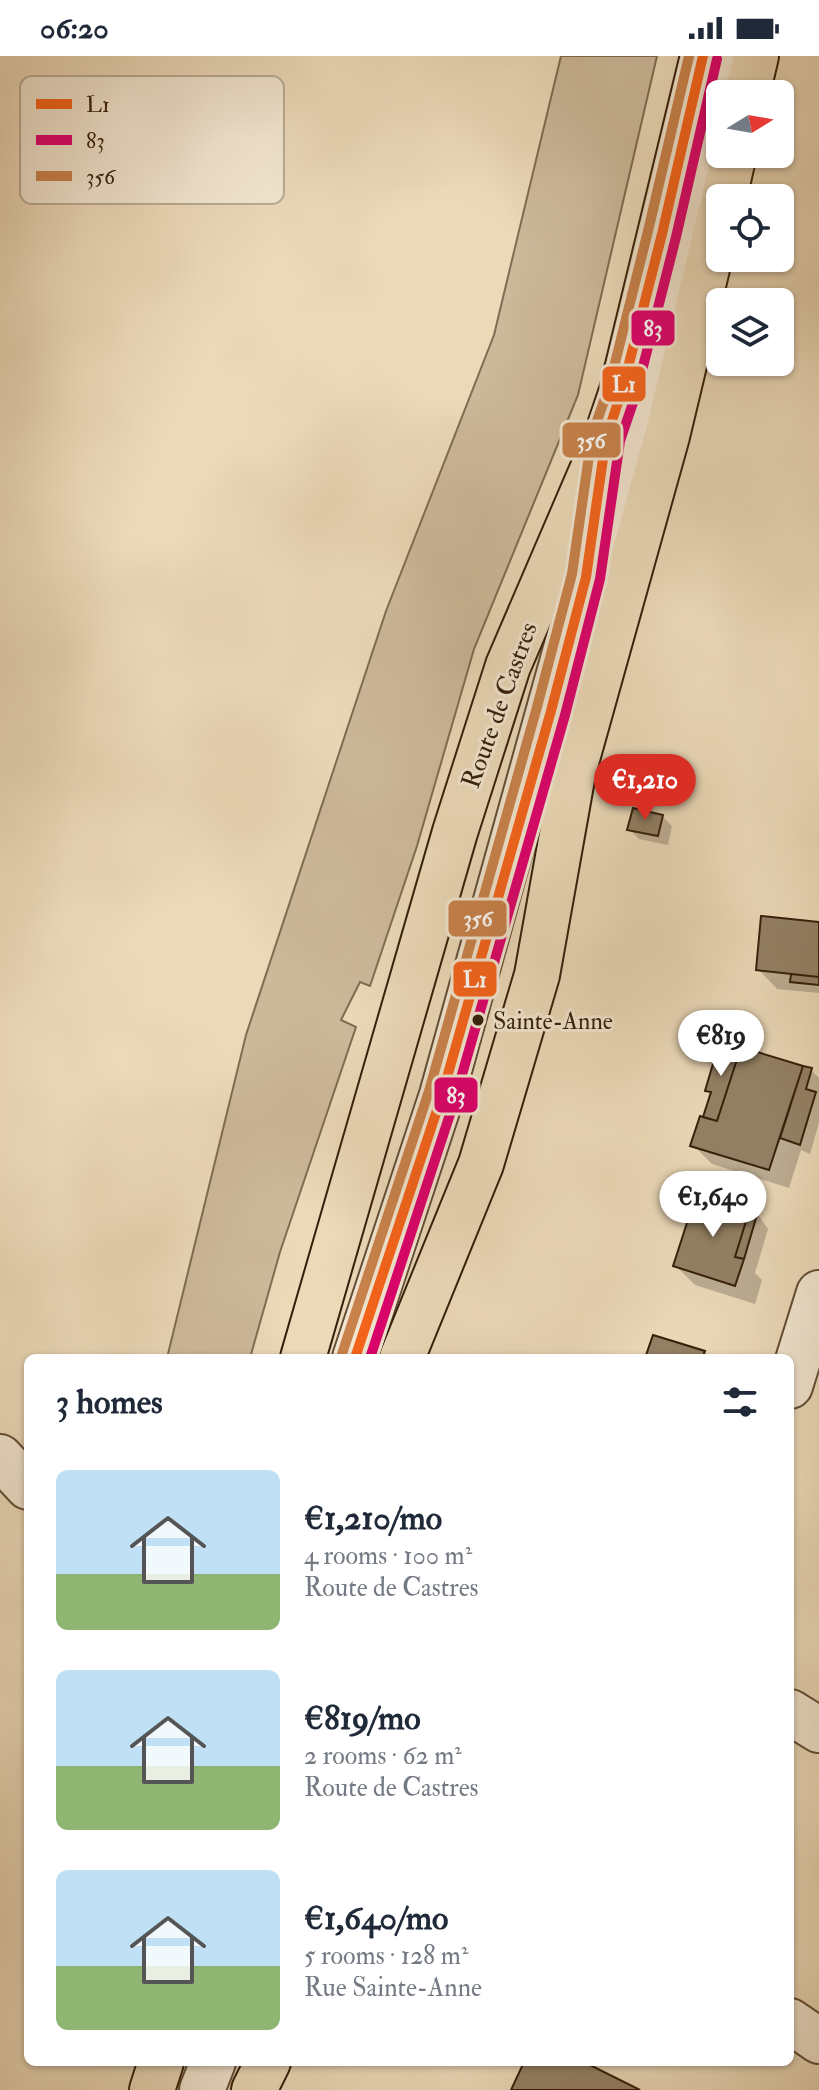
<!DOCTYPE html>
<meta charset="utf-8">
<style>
body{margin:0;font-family:"IM FELL Double Pica",serif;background:#f6f6f7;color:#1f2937;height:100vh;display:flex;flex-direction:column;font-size:30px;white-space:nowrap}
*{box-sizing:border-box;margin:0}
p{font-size:26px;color:#747a83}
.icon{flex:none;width:44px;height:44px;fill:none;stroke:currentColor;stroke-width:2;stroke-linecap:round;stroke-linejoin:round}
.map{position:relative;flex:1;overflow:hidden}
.side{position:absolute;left:24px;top:1298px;width:770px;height:712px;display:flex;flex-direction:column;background:#fff;border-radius:12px;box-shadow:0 2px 6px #0004}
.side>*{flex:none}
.needle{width:52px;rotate:79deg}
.buttons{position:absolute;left:706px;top:24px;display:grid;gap:16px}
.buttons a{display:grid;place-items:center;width:88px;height:88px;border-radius:12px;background:#fff;box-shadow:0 2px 6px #0004;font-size:40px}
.price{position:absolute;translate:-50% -68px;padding:0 18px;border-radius:28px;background:#fff;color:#222;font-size:26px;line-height:52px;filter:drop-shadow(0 2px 4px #0008)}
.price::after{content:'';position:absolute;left:50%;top:48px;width:24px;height:18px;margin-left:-12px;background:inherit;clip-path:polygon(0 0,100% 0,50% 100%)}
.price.active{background:#d93025;color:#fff}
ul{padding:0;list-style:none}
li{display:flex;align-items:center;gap:24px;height:200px;padding:0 32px}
li span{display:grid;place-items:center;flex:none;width:224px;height:160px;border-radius:12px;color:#555}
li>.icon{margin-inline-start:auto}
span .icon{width:96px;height:96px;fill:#fffc;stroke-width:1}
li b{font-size:34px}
h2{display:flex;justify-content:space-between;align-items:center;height:96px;padding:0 32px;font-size:34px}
.status{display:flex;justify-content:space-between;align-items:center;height:56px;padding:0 40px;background:#fff;direction:ltr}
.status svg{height:22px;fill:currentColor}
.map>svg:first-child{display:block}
.green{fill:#ccb99a;stroke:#806c52;stroke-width:2}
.shadow{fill:#0003}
.building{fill:#938064;stroke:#341f0a;stroke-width:2}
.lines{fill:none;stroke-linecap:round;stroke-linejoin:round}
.minor-casing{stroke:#624e36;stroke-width:48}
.major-casing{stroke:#341f0a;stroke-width:48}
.minor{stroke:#f2e6d1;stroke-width:44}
.major{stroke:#ebd9b8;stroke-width:44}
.bus-1-casing{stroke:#f2e6d1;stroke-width:16}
.bus-2-casing{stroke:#f2e6d1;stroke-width:16}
.bus-3-casing{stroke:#f2e6d1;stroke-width:16}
.bus-1{stroke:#f5631a;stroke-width:10}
.bus-2{stroke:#dc006b;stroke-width:10}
.bus-3{stroke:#c9824b;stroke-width:10}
.bus-dot{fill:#341f0a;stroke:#f2e6d1;stroke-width:3}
.labels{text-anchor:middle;stroke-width:6;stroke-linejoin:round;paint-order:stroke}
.bus-label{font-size:24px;fill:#341f0a;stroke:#f2e6d1;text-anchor:start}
.street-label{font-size:26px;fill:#341f0a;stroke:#f2e6d1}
.key{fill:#f2e6d1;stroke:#b9aa95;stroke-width:2}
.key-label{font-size:22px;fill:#341f0a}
.line-badge{stroke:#f2e6d1;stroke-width:3}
.badge-label{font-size:22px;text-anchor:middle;font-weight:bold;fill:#fff}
</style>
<div class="status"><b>06:20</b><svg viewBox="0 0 49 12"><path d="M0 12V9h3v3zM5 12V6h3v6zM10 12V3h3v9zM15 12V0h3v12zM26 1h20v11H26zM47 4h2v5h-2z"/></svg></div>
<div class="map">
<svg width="819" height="2034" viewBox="0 0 819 2034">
<rect width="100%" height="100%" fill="#ebd9b8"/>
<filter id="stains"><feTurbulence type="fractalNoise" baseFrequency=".0025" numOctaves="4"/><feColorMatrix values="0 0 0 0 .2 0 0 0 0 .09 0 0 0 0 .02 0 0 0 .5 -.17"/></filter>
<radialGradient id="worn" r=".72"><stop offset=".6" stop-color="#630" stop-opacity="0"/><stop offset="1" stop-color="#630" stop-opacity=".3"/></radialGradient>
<path class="green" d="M561 0H657L578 339 474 593 417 790 370 930 360 926 341 964 356 971 280 1196 250 1302H167L246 979 386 555 494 279Z"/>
<path class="shadow" d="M662 760 672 770 668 789 639 783 630 774Z
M819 868V937L777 933 758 913Z
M802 1012 811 1014 819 1022V1067L810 1098 801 1094 789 1132 712 1108 693 1089 712 1039 707 1034Z
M757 1157 768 1173 755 1217 762 1224 755 1248 695 1229 675 1209Z
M704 1296 716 1302H648Z"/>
<path class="building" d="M633 752 663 759 658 780 627 774Z
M761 860 819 866V921L756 914Z
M791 918 819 921V929L790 926Z
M720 984 741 991 717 1065 703 1061 711 1036 705 1035Z
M741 991 803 1010 769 1114 690 1090 700 1060 717 1065Z
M803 1010 812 1012 806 1033 816 1036 800 1089 780 1082Z
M697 1136 750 1152 735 1201 744 1203 735 1230 673 1210Z
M750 1152 758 1155 744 1203 735 1201Z
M653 1279 705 1295 702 1302H645Z
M524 2006H584L640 2034H511Z"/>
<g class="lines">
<defs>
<path id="minor" d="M721 38 730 0
M355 1302 442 1039 586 521 629 414 720 43
M790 1330 819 1237
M0 1401 28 1431
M790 1656 819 1674
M790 1965 819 1985
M202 2034 213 2006"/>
<path id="major" d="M747 38 756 0
M724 142 734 98
M303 1302 455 776 508 610 606 382 622 335 703 0
M402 1302 481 1108 537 919 573 717 667 380 720 158
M152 2034 161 2006
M254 2034 268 2006"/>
</defs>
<use href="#minor" class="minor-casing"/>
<use href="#major" class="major-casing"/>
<use href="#minor" class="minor"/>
<use href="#major" class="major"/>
<defs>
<path id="bus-1" d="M355 1302 442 1039 551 655 586 521 606 382 622 335 662 178 703 0"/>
<path id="bus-2" d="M370 1302 455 1043 565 659 600 523 620 385 636 338 676 181 717 3"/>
<path id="bus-3" d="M342 1298 429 1035 537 651 572 518 592 379 609 331 648 175 689 0"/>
</defs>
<use href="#bus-1" class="bus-1-casing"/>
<use href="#bus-2" class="bus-2-casing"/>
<use href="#bus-3" class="bus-3-casing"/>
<use href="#bus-1" class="bus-1"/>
<use href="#bus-2" class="bus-2"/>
<use href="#bus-3" class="bus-3"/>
</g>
<circle class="bus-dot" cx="478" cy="964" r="7"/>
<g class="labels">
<g class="bus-label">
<text x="493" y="973">Sainte-Anne</text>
</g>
<g class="street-label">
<text transform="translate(499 649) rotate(-70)" y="9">Route de Castres</text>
</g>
</g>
<rect x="20" y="20" width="264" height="128" rx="12" class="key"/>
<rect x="36" y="43" width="36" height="10" fill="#f5631a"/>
<rect x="36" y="79" width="36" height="10" fill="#dc006b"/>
<rect x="36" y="115" width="36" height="10" fill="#c9824b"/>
<g class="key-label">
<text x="86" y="56">L1</text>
<text x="86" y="92">83</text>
<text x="86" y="128">356</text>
</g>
<g class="line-badge">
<rect x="630" y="253" width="46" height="38" rx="8" fill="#dc006b"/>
<rect x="601" y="309" width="46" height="38" rx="8" fill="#f5631a"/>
<rect x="561" y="365" width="61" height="38" rx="8" fill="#c9824b"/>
<rect x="447" y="843" width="61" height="39" rx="8" fill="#c9824b"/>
<rect x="452" y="904" width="46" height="38" rx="8" fill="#f5631a"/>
<rect x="433" y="1020" width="46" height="38" rx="8" fill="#dc006b"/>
</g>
<g class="badge-label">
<text x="653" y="280">83</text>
<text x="624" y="336">L1</text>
<text x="591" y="392">356</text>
<text x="478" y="870">356</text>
<text x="475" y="931">L1</text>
<text x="456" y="1047">83</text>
</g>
<rect width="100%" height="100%" filter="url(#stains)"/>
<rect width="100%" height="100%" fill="url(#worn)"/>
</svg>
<div class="buttons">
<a><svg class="needle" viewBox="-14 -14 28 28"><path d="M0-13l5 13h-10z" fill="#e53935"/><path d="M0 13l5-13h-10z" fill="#747a83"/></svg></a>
<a><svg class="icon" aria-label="locate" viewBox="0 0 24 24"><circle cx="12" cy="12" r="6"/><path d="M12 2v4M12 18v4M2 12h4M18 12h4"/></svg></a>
<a><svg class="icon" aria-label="layers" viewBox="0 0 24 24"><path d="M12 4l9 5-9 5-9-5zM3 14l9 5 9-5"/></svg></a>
</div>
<b class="price active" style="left:645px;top:766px">€1,210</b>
<b class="price" style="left:721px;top:1022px">€819</b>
<b class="price" style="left:713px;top:1183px">€1,640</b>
<section class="side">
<h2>3 homes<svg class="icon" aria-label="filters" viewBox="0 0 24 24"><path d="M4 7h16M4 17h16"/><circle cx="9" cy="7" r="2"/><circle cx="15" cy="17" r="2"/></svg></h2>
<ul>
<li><span style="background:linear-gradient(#bfe0f5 65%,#8fb573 0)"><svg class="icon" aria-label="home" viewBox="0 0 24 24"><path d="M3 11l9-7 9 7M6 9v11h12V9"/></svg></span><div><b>€1,210/mo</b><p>4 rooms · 100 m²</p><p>Route de Castres</p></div></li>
<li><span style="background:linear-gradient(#bfe0f5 60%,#8fb573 0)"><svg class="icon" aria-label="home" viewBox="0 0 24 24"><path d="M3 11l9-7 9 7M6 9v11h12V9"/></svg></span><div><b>€819/mo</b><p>2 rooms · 62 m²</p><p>Route de Castres</p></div></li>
<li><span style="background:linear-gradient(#bfe0f5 60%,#8fb573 0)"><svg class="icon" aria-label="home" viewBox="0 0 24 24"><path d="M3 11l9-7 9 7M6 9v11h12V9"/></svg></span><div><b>€1,640/mo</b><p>5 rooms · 128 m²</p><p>Rue Sainte-Anne</p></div></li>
</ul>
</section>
</div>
